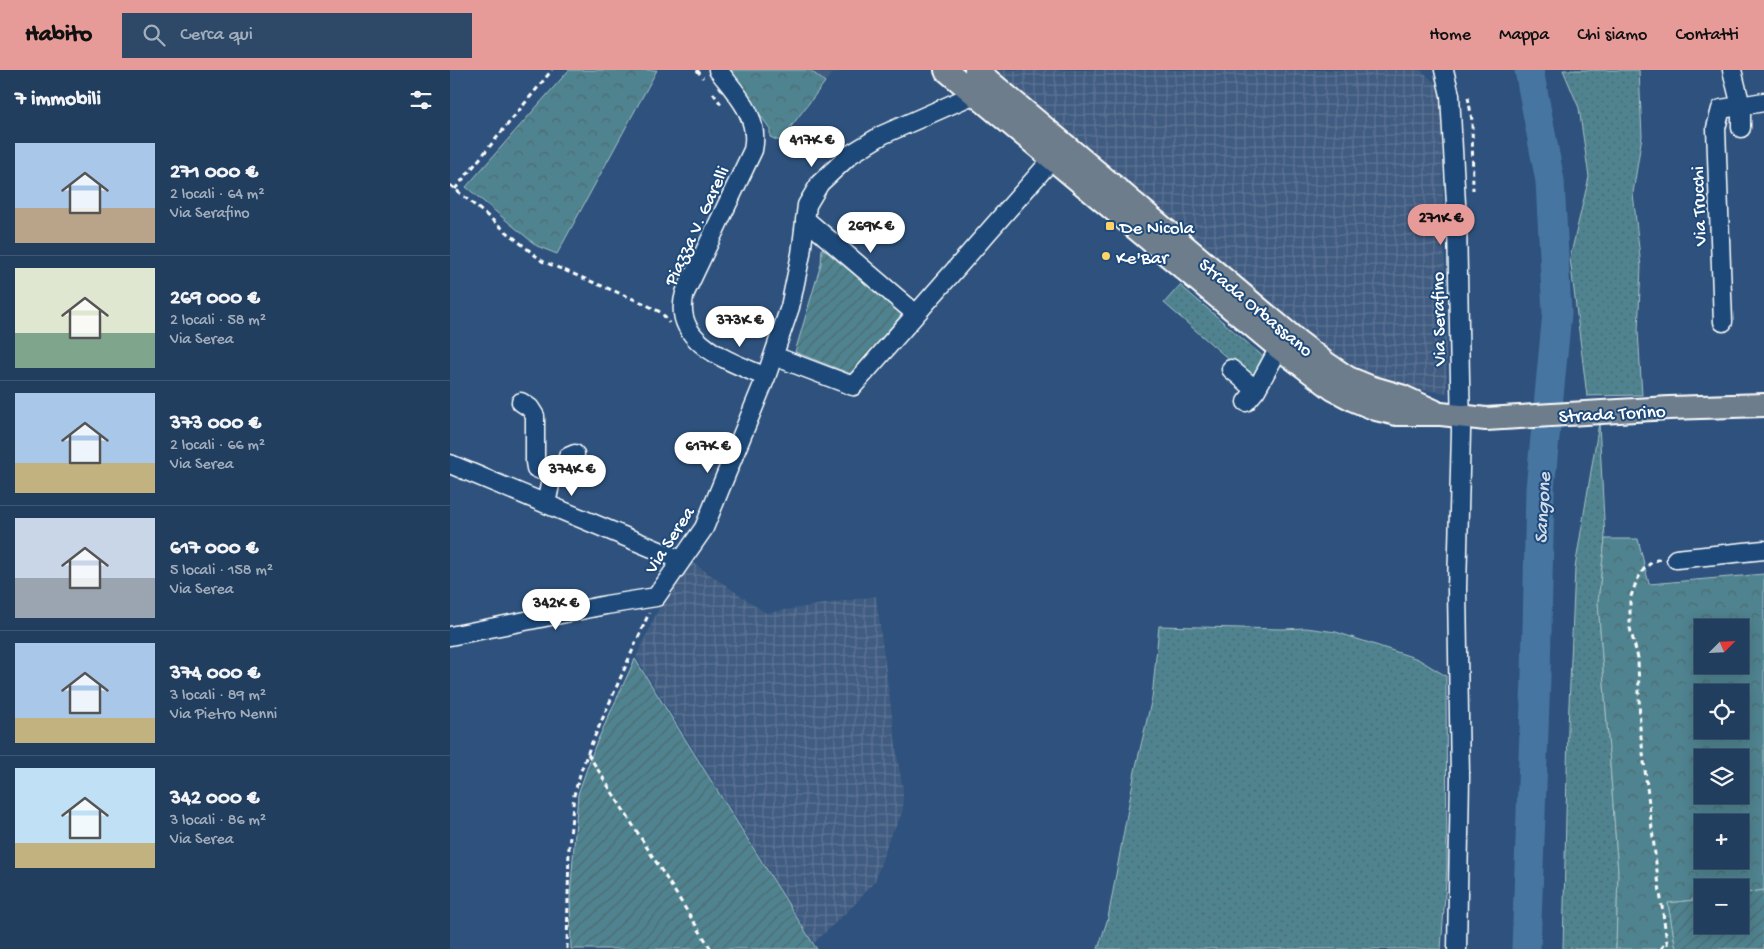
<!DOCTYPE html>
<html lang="it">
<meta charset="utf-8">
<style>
body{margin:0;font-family:"Gochi Hand",sans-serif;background:#2e4967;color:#f1f3f6;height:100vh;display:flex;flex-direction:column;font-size:19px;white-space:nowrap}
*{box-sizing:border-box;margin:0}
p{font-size:16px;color:#a2aebc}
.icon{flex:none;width:28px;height:28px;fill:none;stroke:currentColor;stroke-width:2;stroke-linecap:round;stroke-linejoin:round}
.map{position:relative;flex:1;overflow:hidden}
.drawer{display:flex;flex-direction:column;background:#223e5e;width:450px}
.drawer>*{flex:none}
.needle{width:32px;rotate:66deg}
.fabs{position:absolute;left:1244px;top:549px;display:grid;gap:10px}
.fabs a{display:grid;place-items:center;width:55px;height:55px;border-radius:0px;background:#223e5e;box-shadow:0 2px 12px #0003,0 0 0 1px #3f5773;font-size:25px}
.price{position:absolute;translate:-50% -42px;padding:0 11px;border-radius:18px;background:#fff;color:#222;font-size:16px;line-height:32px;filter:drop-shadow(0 1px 2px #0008)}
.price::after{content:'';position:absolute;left:50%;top:30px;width:15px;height:11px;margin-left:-8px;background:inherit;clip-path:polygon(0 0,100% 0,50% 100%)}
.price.active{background:#e69b98;color:#111}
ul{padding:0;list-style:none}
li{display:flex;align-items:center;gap:15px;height:125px;padding:0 15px}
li+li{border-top:1px solid #3f5773}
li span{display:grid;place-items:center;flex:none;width:140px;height:100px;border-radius:0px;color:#555}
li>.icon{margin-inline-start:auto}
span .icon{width:60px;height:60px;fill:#fffc;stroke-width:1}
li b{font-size:21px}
h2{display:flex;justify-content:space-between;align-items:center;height:60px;padding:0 15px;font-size:21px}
header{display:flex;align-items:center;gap:30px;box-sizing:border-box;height:70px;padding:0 25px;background:#e69b98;color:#111}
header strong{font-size:24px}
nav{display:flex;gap:28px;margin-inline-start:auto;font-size:18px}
.search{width:350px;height:45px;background:#2e4967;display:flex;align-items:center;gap:12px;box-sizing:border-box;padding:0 18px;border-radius:0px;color:#a2aebc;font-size:19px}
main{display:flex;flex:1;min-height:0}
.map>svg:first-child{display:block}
.built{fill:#405c81}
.industrial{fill:url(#industrial-grid)}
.grass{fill:url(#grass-dots);stroke:#a8c1c7}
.forest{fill:url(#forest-crowns);stroke:#a8c1c7;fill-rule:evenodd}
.garden{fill:url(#garden-furrows);stroke:#a8c1c7}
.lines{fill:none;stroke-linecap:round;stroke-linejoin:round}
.river{stroke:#4675a2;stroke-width:29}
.minor-casing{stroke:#fff;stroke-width:21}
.major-casing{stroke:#fff;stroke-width:26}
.path{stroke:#fff;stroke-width:3;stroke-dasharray:5 4;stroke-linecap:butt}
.minor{stroke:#1f4a7a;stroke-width:18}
.major{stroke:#6d7d8c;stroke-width:22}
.poi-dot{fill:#ffd166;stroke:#1f4a7a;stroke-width:2}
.labels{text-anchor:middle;stroke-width:4;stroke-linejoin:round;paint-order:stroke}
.street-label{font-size:19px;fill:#fff;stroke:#1f4a7a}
.poi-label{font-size:19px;fill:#fff;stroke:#1f4a7a;text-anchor:start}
.water-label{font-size:20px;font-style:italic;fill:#d1dce8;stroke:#1f4a7a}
</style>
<header>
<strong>Habito</strong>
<div class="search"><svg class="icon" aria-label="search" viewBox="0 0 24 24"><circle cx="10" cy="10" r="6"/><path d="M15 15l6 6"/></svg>Cerca qui</div>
<nav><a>Home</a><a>Mappa</a><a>Chi siamo</a><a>Contatti</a></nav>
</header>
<main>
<section class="drawer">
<h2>7 immobili<svg class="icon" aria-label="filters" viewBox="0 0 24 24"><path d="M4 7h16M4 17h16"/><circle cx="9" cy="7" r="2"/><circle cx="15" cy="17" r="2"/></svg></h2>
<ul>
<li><span style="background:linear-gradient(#a9c7e8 65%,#b9a48a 0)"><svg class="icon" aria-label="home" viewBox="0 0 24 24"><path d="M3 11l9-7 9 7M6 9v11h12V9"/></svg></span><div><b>271 000 €</b><p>2 locali · 64 m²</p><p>Via Serafino</p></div></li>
<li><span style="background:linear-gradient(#dfe7d0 65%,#7fa58c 0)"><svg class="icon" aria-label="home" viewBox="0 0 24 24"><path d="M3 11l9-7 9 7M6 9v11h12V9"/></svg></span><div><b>269 000 €</b><p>2 locali · 58 m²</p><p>Via Serea</p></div></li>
<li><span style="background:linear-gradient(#a9c7e8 70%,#c2b280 0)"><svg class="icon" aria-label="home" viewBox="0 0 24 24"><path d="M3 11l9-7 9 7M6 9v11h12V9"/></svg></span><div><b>373 000 €</b><p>2 locali · 66 m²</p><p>Via Serea</p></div></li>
<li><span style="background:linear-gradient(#c9d6e8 60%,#9aa5b1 0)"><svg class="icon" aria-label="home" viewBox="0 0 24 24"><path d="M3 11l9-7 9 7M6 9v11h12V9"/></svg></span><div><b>617 000 €</b><p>5 locali · 158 m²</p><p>Via Serea</p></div></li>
<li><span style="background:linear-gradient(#a9c7e8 75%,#c2b280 0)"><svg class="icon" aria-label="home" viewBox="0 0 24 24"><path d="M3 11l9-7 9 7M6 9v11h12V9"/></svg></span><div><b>374 000 €</b><p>3 locali · 89 m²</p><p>Via Pietro Nenni</p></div></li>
<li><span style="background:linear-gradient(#bfe0f5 75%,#c2b280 0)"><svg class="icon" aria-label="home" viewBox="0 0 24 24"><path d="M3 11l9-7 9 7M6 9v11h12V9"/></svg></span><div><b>342 000 €</b><p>3 locali · 86 m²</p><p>Via Serea</p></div></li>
</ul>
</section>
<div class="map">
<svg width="1314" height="879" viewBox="0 0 1314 879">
<defs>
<pattern id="industrial-grid" width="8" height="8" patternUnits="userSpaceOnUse" patternTransform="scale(1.25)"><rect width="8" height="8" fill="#405c81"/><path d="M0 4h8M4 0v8" fill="none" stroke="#5d7494"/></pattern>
<pattern id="grass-dots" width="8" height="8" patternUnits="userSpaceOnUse" patternTransform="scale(1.25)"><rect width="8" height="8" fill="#50838f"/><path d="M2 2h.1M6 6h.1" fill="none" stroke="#4e6a71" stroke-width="1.8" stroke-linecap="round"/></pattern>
<pattern id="forest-crowns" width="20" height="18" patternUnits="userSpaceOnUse" patternTransform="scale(1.25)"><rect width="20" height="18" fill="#50838f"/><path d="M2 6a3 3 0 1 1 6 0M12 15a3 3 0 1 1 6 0" fill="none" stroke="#4e6a71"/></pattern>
<pattern id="garden-furrows" width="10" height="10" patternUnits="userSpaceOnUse" patternTransform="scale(1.25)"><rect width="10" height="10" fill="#50838f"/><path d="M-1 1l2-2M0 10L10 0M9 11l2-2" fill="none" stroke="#4e6a71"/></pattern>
</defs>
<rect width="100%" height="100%" fill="#2e527d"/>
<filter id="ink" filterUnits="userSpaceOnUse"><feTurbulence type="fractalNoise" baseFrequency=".02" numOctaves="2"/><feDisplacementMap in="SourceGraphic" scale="10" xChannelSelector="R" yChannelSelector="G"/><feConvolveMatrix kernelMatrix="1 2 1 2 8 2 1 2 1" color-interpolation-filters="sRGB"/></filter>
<g filter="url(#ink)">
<path class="built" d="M360 0H395L382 4 375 12Z"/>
<path class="industrial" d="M537 0H971L991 19 997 323 954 318 902 299 881 285Z
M239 490 316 543 426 526 449 697 453 719V739L449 751 440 766 425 811 406 833 364 873 186 587 219 517Z"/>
<path class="grass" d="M1113 0H1189L1192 66 1183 123 1191 197 1188 261 1192 325 1137 326 1120 188 1139 107 1129 38Z
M730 215 816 289 805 312 714 233Z
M1149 353 1155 469 1148 532 1168 802 1166 879H1113L1118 657 1125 498Z
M709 556 831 559 856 558 886 562 968 589 996 606 997 798 991 879H648L658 848 685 701 702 628Z"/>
<path class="forest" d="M119 0H207L107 184 87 176 16 117Z
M279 0H360L375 12 340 58 339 75 320 67V59Z
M1155 469H1188L1199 514 1314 504V820L1290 824V818H1252V829L1218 833 1226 879H1166L1168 802 1148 532ZM1252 558H1290V595H1252ZM1252 622H1290V660H1252ZM1252 688H1290V725H1252ZM1252 752H1290V790H1252Z"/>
<path class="garden" d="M372 178 452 244 401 304 345 282 371 194Z
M185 589 364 875 367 879H121L120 827 128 724 145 676Z
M1314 820V879H1226L1218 833 1252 829V855H1290V824Z"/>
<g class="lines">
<path class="river" d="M1076 879 1086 606 1090 419 1107 243 1100 111 1079 0"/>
<defs>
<path id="minor" d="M268 0C287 25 310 47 303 80L235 223C220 273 282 292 316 307
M994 0 1000 25 1007 152 1011 361 1007 519 1010 707 1007 879
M1282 0 1291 36V58
M355 149 466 244
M1273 252 1266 58 1271 39 1314 32
M324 286 403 316 611 79
M781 299 806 320
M71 332 80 338 85 346V392L86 398 102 405 96 434
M796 332 806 320 829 278
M0 394 231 490
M102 405 109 404 114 398 118 387 125 384
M1226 489 1314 480
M0 566 156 535 206 527 254 458 316 307 340 237 351 184 357 135 370 113 401 84 432 65 525 24 533 16"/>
<path id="major" d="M496 0 829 278 883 319 904 330 926 339 947 344H991L1036 349 1219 338 1314 335
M526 0 846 270 877 294 898 308 920 317 951 326 984 341"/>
</defs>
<use href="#minor" class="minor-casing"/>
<use href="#major" class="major-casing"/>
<path class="path" d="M247 0 253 8
M263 23 273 37
M1018 27 1022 50 1023 120
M0 115 92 191 193 233 212 243 219 253
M5 119 102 0
M1210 489 1202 492 1194 499 1187 510 1180 529V558L1188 588 1190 658 1207 801 1218 879
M138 684 261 879
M117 879 119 777 124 725 131 701 140 677 199 543
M1211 879 1216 873"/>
<use href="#minor" class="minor"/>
<use href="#major" class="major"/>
</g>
</g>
<g class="poi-dot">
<rect x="655" y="151" width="10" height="10" rx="2.5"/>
<circle cx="656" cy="186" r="5"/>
</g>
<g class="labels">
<g class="street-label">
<text transform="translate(1247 136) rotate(-92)" y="7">Via Trucchi</text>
<text transform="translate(245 155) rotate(-65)" y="7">Piazza V. Garelli</text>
<text transform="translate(807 236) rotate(40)" y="7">Strada Orbassano</text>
<text transform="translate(987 249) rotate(-91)" y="7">Via Serafino</text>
<text transform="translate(1162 342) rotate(-3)" y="7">Strada Torino</text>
<text transform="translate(218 469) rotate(-57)" y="7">Via Serea</text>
</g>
<g class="poi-label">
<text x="670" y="163">De Nicola</text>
<text x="666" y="193">Ke'Bar</text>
</g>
<g class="water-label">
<text transform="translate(1091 438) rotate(-87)" y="7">Sangone</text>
</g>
</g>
</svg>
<div class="fabs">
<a><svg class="needle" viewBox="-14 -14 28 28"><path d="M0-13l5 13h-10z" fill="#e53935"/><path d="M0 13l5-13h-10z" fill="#a2aebc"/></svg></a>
<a><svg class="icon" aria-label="locate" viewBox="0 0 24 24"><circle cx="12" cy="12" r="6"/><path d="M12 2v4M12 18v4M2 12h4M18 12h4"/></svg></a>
<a><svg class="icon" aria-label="layers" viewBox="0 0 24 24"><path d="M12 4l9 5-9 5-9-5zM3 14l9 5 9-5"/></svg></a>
<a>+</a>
<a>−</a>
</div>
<b class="price" style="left:362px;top:98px">417K €</b>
<b class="price active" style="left:991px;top:176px">271K €</b>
<b class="price" style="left:421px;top:184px">269K €</b>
<b class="price" style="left:290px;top:278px">373K €</b>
<b class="price" style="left:258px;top:404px">617K €</b>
<b class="price" style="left:122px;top:427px">374K €</b>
<b class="price" style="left:106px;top:561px">342K €</b>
</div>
</main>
